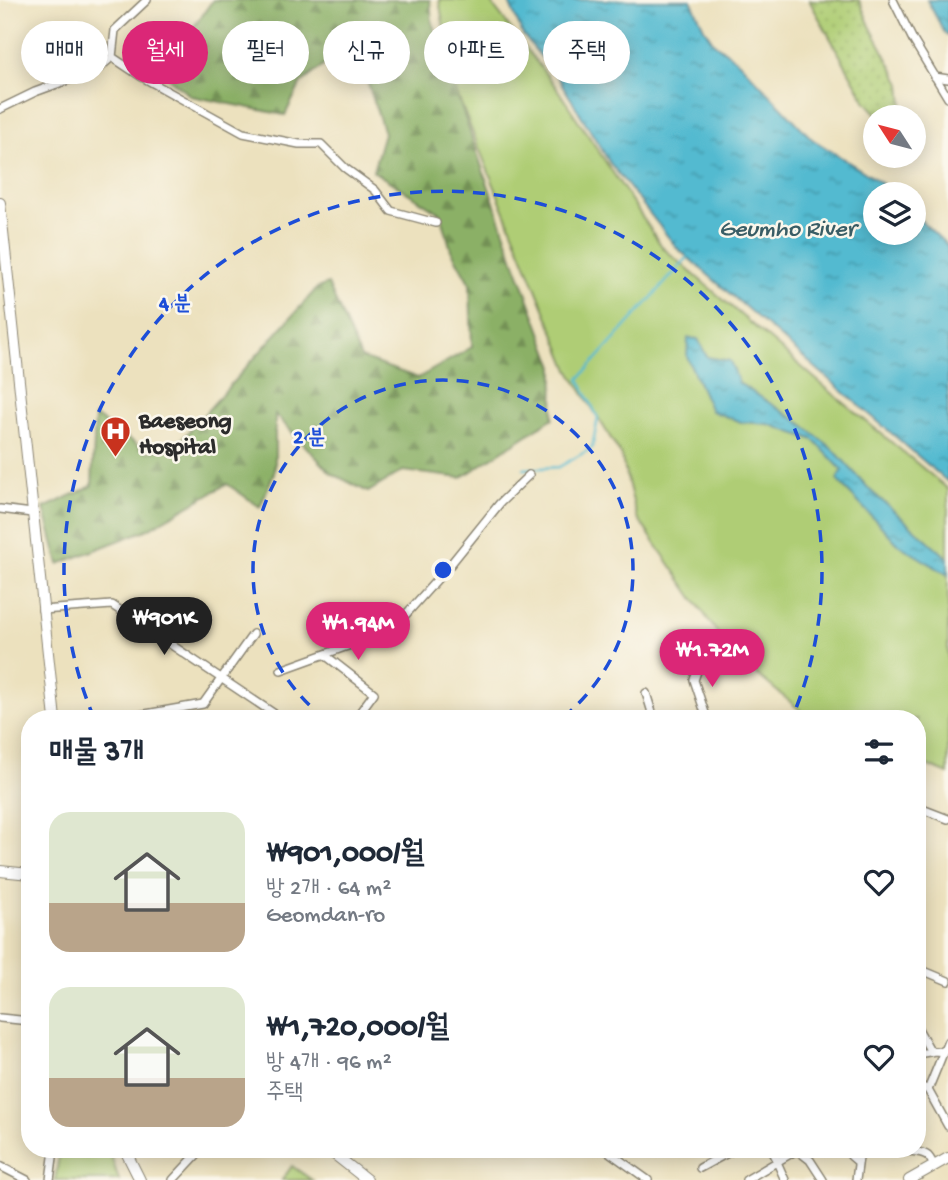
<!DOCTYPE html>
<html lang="ko">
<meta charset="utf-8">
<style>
body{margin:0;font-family:"Gochi Hand","Poor Story",sans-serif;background:#f2f2f3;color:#1f2937;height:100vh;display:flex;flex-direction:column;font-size:26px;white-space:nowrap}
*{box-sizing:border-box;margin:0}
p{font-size:23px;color:#747a83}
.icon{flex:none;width:38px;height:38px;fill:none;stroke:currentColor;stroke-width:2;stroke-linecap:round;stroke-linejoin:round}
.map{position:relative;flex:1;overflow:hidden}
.details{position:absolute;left:21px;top:710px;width:905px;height:448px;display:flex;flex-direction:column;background:#fff;border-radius:28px;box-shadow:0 4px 18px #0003}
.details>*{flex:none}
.hud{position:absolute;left:21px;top:21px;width:906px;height:63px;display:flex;gap:14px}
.needle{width:46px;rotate:306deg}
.tools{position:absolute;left:863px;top:105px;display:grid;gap:14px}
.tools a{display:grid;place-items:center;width:63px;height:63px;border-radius:50%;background:#fff;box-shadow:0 4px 18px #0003;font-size:35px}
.price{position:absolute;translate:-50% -60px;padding:0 16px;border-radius:24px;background:#db2777;color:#fff;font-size:23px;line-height:46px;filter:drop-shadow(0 2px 4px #0008)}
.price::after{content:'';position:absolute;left:50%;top:42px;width:21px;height:16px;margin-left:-10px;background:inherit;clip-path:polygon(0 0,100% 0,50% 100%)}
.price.selected{background:#222;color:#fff}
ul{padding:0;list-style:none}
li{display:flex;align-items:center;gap:21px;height:175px;padding:0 28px}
li span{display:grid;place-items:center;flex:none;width:196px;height:140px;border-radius:21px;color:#555}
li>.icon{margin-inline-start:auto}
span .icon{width:84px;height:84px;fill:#fffc;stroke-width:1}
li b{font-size:30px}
h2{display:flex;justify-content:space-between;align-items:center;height:84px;padding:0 28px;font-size:30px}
.pill{padding:0 24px;border-radius:32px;background:#fff;box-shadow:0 4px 18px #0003;font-size:24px;line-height:63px}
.pill.selected{background:#db2777;color:#fff}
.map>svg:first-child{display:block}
.grass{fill:url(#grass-dots);stroke:#6d7c50;stroke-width:2}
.forest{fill:url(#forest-firs);stroke:#5b6e48;stroke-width:2}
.park{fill:#afcd74;stroke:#6d7c50;stroke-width:2}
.water{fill:url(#water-ripples);stroke:#3e727e;stroke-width:2}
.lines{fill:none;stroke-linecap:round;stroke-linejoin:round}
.stream{stroke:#52bad0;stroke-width:2.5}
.minor-casing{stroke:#8c8674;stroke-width:10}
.secondary-casing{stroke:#8c8674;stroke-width:12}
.minor{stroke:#fff;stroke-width:7}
.secondary{stroke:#fff;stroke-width:10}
.ring{fill:none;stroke:#1d4ed8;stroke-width:3.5;stroke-dasharray:12 9}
.labels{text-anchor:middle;stroke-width:5;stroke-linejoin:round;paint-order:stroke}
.poi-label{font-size:23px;font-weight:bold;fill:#2b2b2b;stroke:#fbf7ec;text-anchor:start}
.water-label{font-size:24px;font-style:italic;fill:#395d65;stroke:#fbf7ec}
.centre{fill:#1d4ed8;stroke:#fbf7ec;stroke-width:3.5}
.ring-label{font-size:21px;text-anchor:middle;font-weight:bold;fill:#1d4ed8;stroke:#fbf7ec;stroke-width:5;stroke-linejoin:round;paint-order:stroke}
</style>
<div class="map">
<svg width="948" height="1180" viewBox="0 0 948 1180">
<defs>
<pattern id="grass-dots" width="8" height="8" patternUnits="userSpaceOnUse" patternTransform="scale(1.75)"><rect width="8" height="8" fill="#afcd74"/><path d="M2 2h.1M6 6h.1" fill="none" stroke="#97b065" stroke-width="1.8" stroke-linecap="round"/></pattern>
<pattern id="forest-firs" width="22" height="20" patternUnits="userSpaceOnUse" patternTransform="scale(1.75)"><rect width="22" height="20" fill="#8bb066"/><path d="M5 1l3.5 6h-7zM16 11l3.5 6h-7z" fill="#728f54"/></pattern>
<pattern id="water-ripples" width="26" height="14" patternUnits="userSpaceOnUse" patternTransform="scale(1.75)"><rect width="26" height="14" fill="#52bad0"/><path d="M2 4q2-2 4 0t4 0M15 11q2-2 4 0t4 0" fill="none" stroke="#4497a9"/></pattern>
</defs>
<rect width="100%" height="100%" fill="#fbf7ec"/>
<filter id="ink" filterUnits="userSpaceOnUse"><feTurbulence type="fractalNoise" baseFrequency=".0143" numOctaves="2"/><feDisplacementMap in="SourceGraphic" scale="14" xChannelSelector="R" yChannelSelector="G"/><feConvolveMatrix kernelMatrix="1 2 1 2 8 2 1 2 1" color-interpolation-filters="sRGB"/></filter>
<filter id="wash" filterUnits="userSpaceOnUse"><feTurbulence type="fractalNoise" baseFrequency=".00686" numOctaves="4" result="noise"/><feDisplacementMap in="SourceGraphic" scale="28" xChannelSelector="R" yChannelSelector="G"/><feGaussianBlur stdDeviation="1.57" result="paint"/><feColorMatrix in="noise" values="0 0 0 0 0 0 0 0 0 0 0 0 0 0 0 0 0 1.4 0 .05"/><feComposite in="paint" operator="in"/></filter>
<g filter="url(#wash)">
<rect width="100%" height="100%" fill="#ece1be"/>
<path class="grass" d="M809 0H859L870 26 901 84 904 117H880L866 102Z"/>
<path class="forest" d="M213 0H430L432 22 514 260 554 367 553 418 461 478 403 471 368 492 331 473 275 414V470L260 507 227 484 146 530 59 564 44 508 92 486 95 416 148 452 175 447 317 288 328 284 361 358 418 378 472 347 470 284 451 250 441 214 373 171 384 133 368 83 340 53 301 83 285 115 191 96 161 72Z"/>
<path class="park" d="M439 0H491L494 7 556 87 663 248 832 393 948 489V774L917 761V719H811L732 654 637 517 621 455 569 370 455 89Z
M60 1150H109L119 1180H55Z
M292 1166 312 1180H282Z"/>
<path class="water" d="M508 0H691L704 28 714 43 739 62 812 139 880 182 892 194H875V233H914V214L948 246V482L677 248 610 163 557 76 523 35Z
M927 0H948V36L946 35Z
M688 338 698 339 707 357 730 361 739 383 802 424 833 449 871 491 948 558V575L899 545 837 480 842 470 814 440 768 424 741 422 711 411 687 357Z"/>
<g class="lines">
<path class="stream" d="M524 469 559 467 592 448 598 418 579 379 689 256"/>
</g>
</g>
<g filter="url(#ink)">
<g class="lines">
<defs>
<path id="minor" d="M893 0 913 40 948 98
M112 57 115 30 147 0
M935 77 948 79
M0 109 35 92 98 69 112 57 142 77 243 133 299 144H321L345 168 375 190 391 211 436 223
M0 509 32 513
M42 610 112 605 282 719
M325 655 374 693 355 719
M701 660 694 680 707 719
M281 670 392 630 450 565 500 503 529 475
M646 693 654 719
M77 719 87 716 140 715 203 704 253 634
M917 807 948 819
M917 968 948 981
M917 986 920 992 917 999
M0 1018 30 1021
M917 1027 931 1052
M917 1054 935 1051 944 1052
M917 1084 928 1090 948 1126
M928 1090 948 1041
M606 1150 648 1180
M772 1150 778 1162
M847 1150 851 1156 858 1162
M881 1150C895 1153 918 1148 928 1156 931 1159 932 1163 935 1166
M777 1162 785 1180
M0 1166 27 1180
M700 1168 733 1150
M50 1180 54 1150
M173 1180 201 1150
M746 1180 797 1150 810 1160 823 1180
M856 1180 860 1150"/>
<path id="secondary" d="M0 203 55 719
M0 871 30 874
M125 1150 140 1180
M329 1150 367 1180
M909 1180 948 1158"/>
</defs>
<use href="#minor" class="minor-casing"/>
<use href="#secondary" class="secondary-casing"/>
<use href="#minor" class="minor"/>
<use href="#secondary" class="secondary"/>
</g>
</g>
<g class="ring">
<path d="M325 719A190 190 0 1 1 561 719"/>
<path d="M94 718A379 379 0 1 1 792 718"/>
</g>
<defs>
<symbol id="hospital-pin" viewBox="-11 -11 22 30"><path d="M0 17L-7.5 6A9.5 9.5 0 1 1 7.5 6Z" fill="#c8321e" stroke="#fbf7ec"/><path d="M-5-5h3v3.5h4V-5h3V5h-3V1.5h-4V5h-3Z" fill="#fff"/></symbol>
</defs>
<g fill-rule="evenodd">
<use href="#hospital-pin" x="98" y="414" width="35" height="47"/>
</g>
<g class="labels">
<g class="poi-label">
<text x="139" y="427">Baeseong<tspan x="139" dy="26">Hospital</tspan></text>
</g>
<g class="water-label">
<text x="787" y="235">Geumho River</text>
</g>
</g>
<circle cx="443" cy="570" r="10" class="centre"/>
<g class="ring-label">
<text x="175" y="309">4 분</text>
<text x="309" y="443">2 분</text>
</g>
</svg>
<div class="tools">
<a><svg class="needle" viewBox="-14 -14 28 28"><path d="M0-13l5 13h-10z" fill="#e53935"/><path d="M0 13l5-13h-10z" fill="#747a83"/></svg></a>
<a><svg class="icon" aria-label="layers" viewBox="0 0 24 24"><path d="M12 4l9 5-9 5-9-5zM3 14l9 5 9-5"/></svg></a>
</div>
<b class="price selected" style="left:164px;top:657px">₩901K</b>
<b class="price" style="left:358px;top:662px">₩1.94M</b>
<b class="price" style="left:712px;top:689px">₩1.72M</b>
<div class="hud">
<a class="pill">매매</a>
<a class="pill selected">월세</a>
<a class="pill">필터</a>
<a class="pill">신규</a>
<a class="pill">아파트</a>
<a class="pill">주택</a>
</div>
<section class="details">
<h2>매물 3개<svg class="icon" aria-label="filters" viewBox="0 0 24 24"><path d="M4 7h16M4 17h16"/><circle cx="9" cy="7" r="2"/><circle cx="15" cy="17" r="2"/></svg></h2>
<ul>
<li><span style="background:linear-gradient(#dfe7d0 65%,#b9a48a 0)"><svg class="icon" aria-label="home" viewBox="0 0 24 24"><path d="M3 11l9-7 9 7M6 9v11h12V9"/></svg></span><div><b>₩901,000/월</b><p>방 2개 · 64 m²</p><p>Geomdan-ro</p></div><svg class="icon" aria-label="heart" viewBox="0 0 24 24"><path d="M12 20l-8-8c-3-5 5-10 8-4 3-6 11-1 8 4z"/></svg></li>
<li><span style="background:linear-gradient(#dfe7d0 65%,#b9a48a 0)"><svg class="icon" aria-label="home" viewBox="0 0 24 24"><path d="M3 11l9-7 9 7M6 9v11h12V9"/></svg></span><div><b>₩1,720,000/월</b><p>방 4개 · 96 m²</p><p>주택</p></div><svg class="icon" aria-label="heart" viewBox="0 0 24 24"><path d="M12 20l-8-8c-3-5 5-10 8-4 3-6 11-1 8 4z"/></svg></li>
</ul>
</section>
</div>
